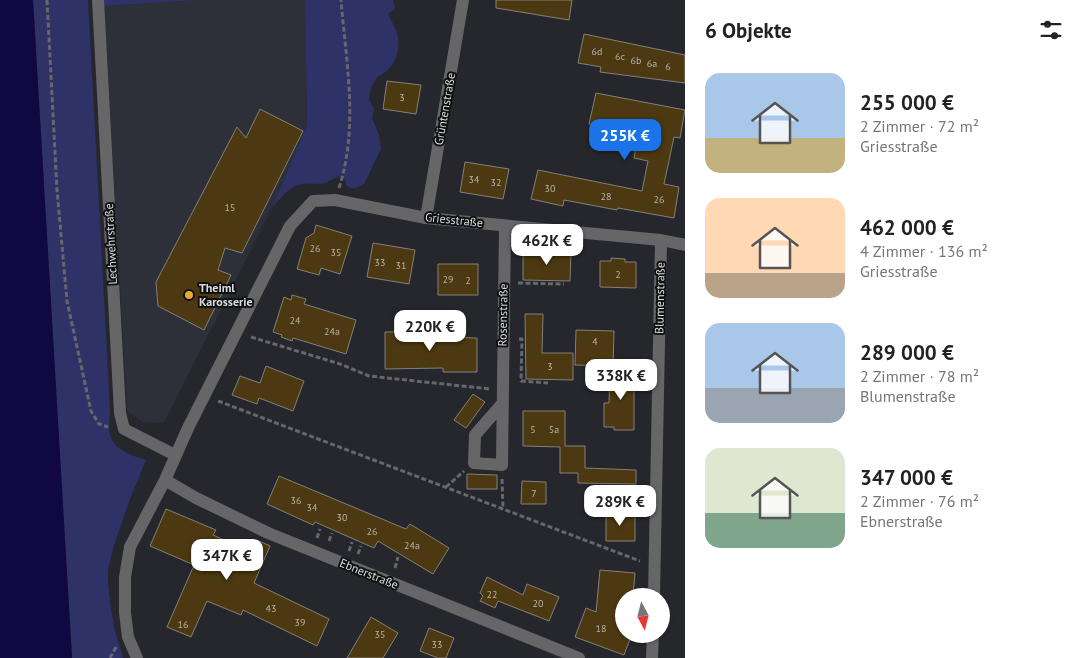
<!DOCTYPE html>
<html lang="de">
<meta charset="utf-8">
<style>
body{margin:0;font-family:"PT Sans",sans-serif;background:#f2f2f2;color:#222;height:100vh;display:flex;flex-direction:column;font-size:19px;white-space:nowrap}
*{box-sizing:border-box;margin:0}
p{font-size:16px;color:#767676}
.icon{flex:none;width:28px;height:28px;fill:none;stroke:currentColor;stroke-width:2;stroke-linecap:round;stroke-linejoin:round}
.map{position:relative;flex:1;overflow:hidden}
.sheet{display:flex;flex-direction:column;background:#fff;width:400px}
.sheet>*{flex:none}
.needle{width:32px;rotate:173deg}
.tools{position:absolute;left:615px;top:588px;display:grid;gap:10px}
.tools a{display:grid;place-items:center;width:55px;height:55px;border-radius:50%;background:#fff;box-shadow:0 1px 4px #0004;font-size:25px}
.price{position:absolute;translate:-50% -42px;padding:0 11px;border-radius:10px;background:#fff;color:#222;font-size:16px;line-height:32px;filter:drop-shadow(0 1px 2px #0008)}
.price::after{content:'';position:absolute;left:50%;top:30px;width:15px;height:11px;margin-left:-8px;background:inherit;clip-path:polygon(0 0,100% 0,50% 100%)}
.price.current{background:#1a73e8;color:#fff}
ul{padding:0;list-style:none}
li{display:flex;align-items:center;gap:15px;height:125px;padding:0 20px}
li span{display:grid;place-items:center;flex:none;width:140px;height:100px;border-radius:15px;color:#555}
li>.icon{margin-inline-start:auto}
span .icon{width:60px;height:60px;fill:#fffc;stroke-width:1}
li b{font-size:21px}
h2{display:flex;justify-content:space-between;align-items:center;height:60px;padding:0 20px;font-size:21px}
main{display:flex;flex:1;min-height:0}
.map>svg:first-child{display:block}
.built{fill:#2d2f39}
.green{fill:#2e3266}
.water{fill:#0f0842}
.building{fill:#4c3911;stroke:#83807a}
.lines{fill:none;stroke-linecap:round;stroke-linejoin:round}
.path{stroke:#66676c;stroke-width:3;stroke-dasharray:5 2.5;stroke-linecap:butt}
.minor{stroke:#666669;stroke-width:12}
.poi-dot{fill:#e4ad35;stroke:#0f1012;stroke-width:2}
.labels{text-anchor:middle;stroke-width:4;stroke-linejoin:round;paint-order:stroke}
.number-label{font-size:10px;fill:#b7b3ac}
.street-label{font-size:12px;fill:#dbdcdf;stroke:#0f1012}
.poi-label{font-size:12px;font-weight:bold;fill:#dbdcdf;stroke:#0f1012;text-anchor:start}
</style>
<main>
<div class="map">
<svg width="685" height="658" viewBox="0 0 685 658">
<rect width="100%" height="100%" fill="#26272c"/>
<path class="built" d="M200 0H305L307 124 272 208 164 423 143 422 127 411 104 6Z"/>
<path class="green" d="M33 0H88L110 410C110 417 108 428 110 435 114 450 133 456 146 460L130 499 113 548 108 570V583L111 609 115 631 123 658H72Z
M104 0H200L104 6Z
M305 0H393L395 9 388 14C391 20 395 27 397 33 402 51 394 70 377 77L371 88 369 100 374 109 372 118 379 135 381 149 364 184 354 189 347 186 343 176C334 177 328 183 320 184 314 184 309 183 303 184 290 185 280 199 272 208L307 124Z"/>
<path class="water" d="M0 0H33L72 658H0Z"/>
<path class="building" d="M496 0H572L569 20 496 8Z
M584 34 685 55V83L600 72 601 67 578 63Z
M387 81 421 85 416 114 383 109Z
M596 93 685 110 680 138 674 137 664 184 679 187 674 218 618 208 617 210 564 200 563 206 531 199 538 170 642 191 648 161 634 158 639 130 605 124V127L589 124Z
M260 109 303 131 242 253 225 248 218 270 231 275 204 330 158 306 156 282 237 127 246 138Z
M465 162 509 169 503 199 460 192Z
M316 225 352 236 340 274 321 268 319 275 297 269 306 238 314 233Z
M373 243 415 250 409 284 367 277Z
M523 251 571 252 570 281 523 280Z
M611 258 625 259V262H636V288L600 287V261H611Z
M438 264H478V295H438Z
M292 295 306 299 304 304 356 320 346 354 293 338 292 341 281 337 282 335 273 332 284 297 291 300Z
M525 314H543L542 353H573V380L526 379Z
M576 330 614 331 613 366 575 365Z
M443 331V337L477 338V372H443V368L385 369V332Z
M266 366 304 381 293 411 259 398 257 404 232 395 240 376 260 383Z
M610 370 634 371V430H614V427H604V403H609Z
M473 394 485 402 466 428 454 420Z
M523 411H565V446H585V468L636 470V484L578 483V473H560V447L523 446Z
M467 474 497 475V489H467Z
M279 476 406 529 410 524 449 548 433 574 378 541 374 548 315 522 313 525 267 504Z
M522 481 546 482V504H521Z
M166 509 216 530 213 535 252 553 257 540 270 546 254 583 329 619 317 646 243 610 241 615 207 601 191 637 167 627 194 565 150 546Z
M606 513 635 514V541H606Z
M600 570 635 573 633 596H623L622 622 624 623V634H632L624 655 575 637 586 608 596 612Z
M487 577 523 595 527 584 559 597 549 621 498 601 495 608 480 601 483 596 480 593Z
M371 617 398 633 383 658H347Z
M429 628 454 638 446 658H438L420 651Z"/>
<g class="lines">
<path class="path" d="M47 0 57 190 67 301 91 411 99 424 108 427
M339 188C359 126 346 62 341 0
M518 283 564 284
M251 337 340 364 369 376 490 389
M519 339H522L521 381 548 383
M218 401 640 561
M502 479 503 509
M446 487 464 471
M317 538 320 529
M329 541 332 533
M349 551 352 542
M358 554 361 546
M395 568 398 557
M110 658 116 647"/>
<path class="minor" d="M98 0 120 413 124 429 175 455
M426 218 463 0
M502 404 475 435 474 463 502 465 505 226
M165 480 196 498 268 533 579 658
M654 596 661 240
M137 658 128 637 125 613V577L130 547 165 480 188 428 290 226 313 201 335 200 426 218 661 240 685 245
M652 658 653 634"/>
</g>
<circle class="poi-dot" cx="189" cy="295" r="5"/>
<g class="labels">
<g class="number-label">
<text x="597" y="55">6d</text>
<text x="620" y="60">6c</text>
<text x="636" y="64">6b</text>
<text x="652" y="67">6a</text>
<text x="668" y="70">6</text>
<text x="402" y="101">3</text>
<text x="474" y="183">34</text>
<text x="496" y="186">32</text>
<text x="550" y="192">30</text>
<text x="606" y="200">28</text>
<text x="659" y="203">26</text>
<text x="230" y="211">15</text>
<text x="315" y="252">26</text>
<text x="336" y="256">35</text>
<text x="380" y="266">33</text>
<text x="401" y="269">31</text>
<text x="618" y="278">2</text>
<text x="448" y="283">29</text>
<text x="468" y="284">2</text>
<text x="295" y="324">24</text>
<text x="332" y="335">24a</text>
<text x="595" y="345">4</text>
<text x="550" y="370">3</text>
<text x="533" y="433">5</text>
<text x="554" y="433">5a</text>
<text x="534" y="497">7</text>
<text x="296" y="504">36</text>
<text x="312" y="511">34</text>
<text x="342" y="521">30</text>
<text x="372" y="535">26</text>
<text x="412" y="549">24a</text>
<text x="492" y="598">22</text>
<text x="538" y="607">20</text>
<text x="271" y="612">43</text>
<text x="300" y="626">39</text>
<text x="183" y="628">16</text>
<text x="601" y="632">18</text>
<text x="380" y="638">35</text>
<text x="437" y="648">33</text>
</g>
<g class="street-label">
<text transform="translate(445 109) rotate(-80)" y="4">Grüntenstraße</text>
<text transform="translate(454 220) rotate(6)" y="4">Griesstraße</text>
<text transform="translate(111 244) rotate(-93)" y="4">Lechwehrstraße</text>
<text transform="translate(660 298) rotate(-89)" y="4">Blumenstraße</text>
<text transform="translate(503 315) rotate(-89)" y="4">Rosenstraße</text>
<text transform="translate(369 574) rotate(22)" y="4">Ebnerstraße</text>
</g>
<g class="poi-label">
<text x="199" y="292">Theiml<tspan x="199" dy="14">Karosserie</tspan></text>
</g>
</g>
</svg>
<div class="tools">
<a><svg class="needle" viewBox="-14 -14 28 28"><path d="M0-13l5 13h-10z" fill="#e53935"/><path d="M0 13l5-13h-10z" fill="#767676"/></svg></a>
</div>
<b class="price current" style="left:625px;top:161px">255K €</b>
<b class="price" style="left:547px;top:266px">462K €</b>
<b class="price" style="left:430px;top:352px">220K €</b>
<b class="price" style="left:621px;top:401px">338K €</b>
<b class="price" style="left:620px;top:527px">289K €</b>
<b class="price" style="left:227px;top:581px">347K €</b>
</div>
<section class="sheet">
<h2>6 Objekte<svg class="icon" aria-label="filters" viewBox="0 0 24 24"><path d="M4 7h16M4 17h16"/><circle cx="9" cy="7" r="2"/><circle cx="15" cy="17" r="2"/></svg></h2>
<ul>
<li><span style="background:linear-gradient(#a9c7e8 65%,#c2b280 0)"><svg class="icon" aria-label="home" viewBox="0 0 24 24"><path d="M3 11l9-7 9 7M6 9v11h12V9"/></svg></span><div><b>255 000 €</b><p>2 Zimmer · 72 m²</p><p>Griesstraße</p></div></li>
<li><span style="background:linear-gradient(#ffd9b3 75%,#b9a48a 0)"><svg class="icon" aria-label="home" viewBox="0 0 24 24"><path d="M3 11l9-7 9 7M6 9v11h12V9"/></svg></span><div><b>462 000 €</b><p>4 Zimmer · 136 m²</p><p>Griesstraße</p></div></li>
<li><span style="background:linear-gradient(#a9c7e8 65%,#9aa5b1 0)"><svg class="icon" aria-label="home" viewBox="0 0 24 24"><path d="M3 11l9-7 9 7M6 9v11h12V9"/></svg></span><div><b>289 000 €</b><p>2 Zimmer · 78 m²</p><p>Blumenstraße</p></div></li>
<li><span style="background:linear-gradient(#dfe7d0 65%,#7fa58c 0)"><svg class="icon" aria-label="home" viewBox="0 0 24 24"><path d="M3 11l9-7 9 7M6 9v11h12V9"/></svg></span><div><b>347 000 €</b><p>2 Zimmer · 76 m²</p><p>Ebnerstraße</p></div></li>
</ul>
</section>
</main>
